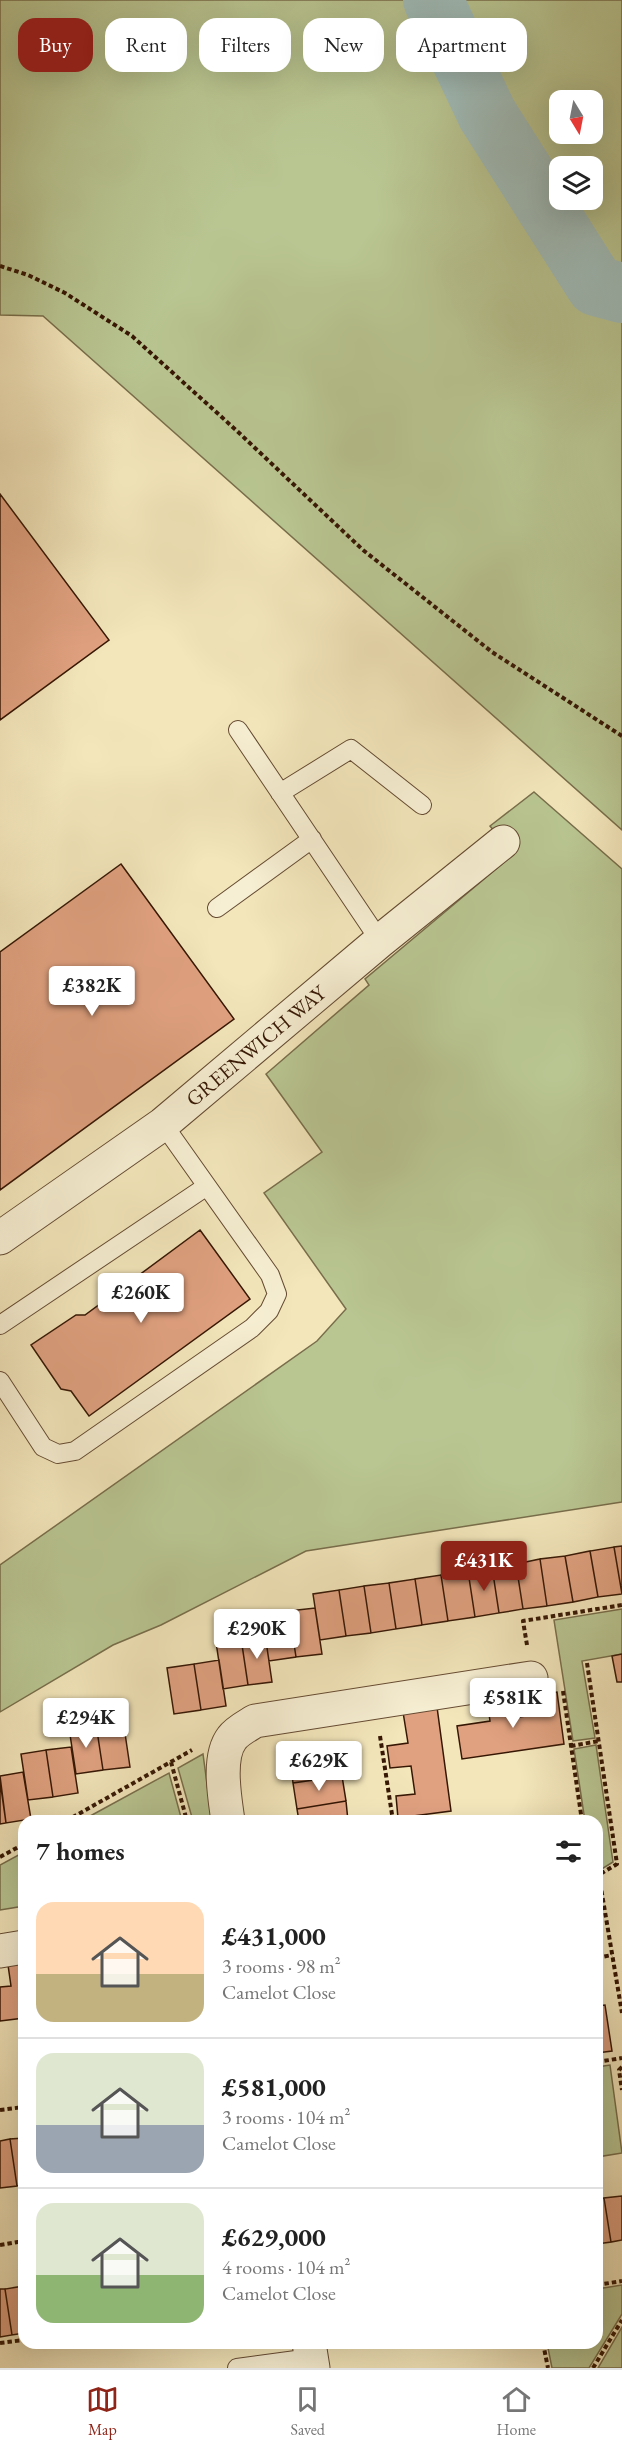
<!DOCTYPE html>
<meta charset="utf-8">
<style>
body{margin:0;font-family:"EB Garamond",serif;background:#f6f6f6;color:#222;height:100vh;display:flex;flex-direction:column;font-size:22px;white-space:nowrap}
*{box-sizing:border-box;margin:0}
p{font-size:20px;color:#767676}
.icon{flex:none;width:33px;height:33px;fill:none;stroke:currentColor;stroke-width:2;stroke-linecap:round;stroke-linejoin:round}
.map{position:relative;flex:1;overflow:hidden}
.side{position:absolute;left:18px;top:1815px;width:585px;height:534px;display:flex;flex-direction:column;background:#fff;border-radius:18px;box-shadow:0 6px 24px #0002}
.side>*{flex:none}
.hud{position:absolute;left:18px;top:18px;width:586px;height:54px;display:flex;gap:12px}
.needle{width:39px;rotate:170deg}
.fabs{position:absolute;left:549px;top:90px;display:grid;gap:12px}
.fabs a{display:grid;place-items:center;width:54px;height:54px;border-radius:12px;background:#fff;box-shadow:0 6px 24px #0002;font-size:30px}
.price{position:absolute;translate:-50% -51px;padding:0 14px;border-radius:6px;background:#fff;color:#222;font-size:20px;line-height:39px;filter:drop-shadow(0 2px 3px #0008)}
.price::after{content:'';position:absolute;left:50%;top:36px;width:18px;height:14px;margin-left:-9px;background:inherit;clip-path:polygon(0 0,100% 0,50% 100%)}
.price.current{background:#8f2418;color:#fff}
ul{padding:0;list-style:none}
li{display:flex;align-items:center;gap:18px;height:150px;padding:0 18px}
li+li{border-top:2px solid #e0e0e0}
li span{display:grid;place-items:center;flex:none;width:168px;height:120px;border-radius:18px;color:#555}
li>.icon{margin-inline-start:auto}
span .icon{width:72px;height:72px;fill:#fffc;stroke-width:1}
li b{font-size:26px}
h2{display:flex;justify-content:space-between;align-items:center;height:72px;padding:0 18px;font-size:26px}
.chip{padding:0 21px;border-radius:18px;background:#fff;box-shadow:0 6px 24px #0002;font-size:21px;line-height:54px}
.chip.current{background:#8f2418;color:#fff}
.tabs{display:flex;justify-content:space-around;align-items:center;height:84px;border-top:2px solid #e0e0e0;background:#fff;font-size:16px;color:#767676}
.tabs a{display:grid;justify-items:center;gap:3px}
.tabs .current{color:#8f2418}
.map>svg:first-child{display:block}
.green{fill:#b9c692;stroke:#786e4b;stroke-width:1.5;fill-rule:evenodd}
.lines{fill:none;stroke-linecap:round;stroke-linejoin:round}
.river{stroke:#a0bdba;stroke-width:60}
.building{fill:#e0a180;stroke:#361704;stroke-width:1.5}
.service-casing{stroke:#654b32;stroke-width:20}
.minor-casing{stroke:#654b32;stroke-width:35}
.path{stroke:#361704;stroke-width:4;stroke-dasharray:4.5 3;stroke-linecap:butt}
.service{stroke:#f7efd3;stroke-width:18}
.minor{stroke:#f7efd3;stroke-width:33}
.labels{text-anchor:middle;stroke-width:4.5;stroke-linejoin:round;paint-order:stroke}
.street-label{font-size:21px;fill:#361704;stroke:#f7efd3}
</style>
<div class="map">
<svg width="622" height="2368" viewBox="0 0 622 2368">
<rect width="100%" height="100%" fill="#f3e6bb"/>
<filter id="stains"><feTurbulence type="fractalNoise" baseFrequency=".00333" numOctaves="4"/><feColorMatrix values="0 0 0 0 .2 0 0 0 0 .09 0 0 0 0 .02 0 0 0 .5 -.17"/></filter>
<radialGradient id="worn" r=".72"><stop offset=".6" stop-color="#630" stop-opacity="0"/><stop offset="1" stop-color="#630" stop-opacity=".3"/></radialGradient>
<path class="green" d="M0 0H622V830L43 316 0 315ZM560 100H592V134H560ZM560 166H592V200H560Z
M534 792 622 869V1502L306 1551 161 1625 113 1645 0 1712V1565L317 1341 346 1309 264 1193 322 1152 266 1074 369 985 365 979 514 854 490 826Z
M622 1609V1654L582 1661 595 1738 573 1741 554 1620Z
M596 1745 613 1862 597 1872V1821H585L574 1749Z
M203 1754 212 1821H193L178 1768Z
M169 1773 182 1821H81Z
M24 1852V1906L0 1910V1865Z
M610 2065 622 2153 597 2157V2067Z
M622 2285V2314L589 2368H552L547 2343H597V2289Z
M622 2327V2368H598Z"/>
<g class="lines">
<path class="river" d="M433 0 487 114 596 286 622 293"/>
</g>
<path class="building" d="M0 494 109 640 0 720Z
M121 864 234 1019 0 1190V952Z
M200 1230 250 1299 89 1416 71 1391 61 1389 31 1345 76 1315H85Z
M622 1546V1594L614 1547Z
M614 1547 622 1594 598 1597 590 1551Z
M590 1551 598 1597 573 1602 565 1556Z
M565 1556 573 1602 547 1606 540 1559Z
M540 1559 547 1606 523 1609 516 1564Z
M516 1564 523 1609 499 1613 492 1567Z
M492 1567 499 1613 475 1617 468 1571Z
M468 1571 475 1617 448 1621 441 1575Z
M441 1575 448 1621 422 1625 415 1579Z
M415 1579 422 1625 396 1629 389 1583Z
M389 1583 396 1629 371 1633 364 1586Z
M364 1586 371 1633 346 1636 339 1590Z
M339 1590 346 1636 320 1640 313 1594Z
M315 1608 322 1654 296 1657 289 1611Z
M289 1611 296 1657 269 1661 262 1615Z
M265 1634 272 1682 248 1685 241 1638Z
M241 1638 248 1685 223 1689 216 1642Z
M622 1654V1682H617L612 1656Z
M219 1660 226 1706 201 1710 194 1664Z
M194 1664 201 1710 174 1714 167 1668Z
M557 1692 564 1744 462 1759 457 1726 490 1721 487 1700 509 1697 512 1718 540 1714 537 1695Z
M437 1707 451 1811 398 1818 396 1796 415 1794 411 1766 390 1768 387 1746 408 1743 403 1712Z
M123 1720 130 1767 103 1770 96 1724Z
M96 1724 103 1770 76 1774 69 1728Z
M71 1747 78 1793 53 1797 46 1750Z
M46 1750 53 1797 28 1800 21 1754Z
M338 1751 342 1776 293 1783 290 1758Z
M23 1772 31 1819 6 1823 0 1776Z
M342 1776 346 1801 297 1809 293 1783Z
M0 1781 6 1823 0 1824Z
M346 1801 348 1821H299L297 1809Z
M24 1963V2018L0 2021V1987L11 1986 8 1965Z
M605 2005 612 2051 597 2053V2006Z
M24 2138V2185L17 2186 10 2139Z
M10 2139 17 2186 0 2188V2141Z
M622 2196V2240L611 2242 604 2198Z
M604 2198 611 2242 597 2244V2199Z
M24 2286V2333L12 2335 5 2289Z
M0 2289H5L12 2335 0 2337Z"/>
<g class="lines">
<defs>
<path id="service" d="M238 730 380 941
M280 793 351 749 422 805
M217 908 312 839
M0 1325 207 1186
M0 1381 43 1447 58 1454 75 1451 252 1328 269 1311 277 1294 270 1275 163 1124
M237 2368 311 2358"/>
<path id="minor" d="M0 1238 163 1124 380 941 503 842
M228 1821C225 1799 217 1757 232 1738 237 1731 247 1726 255 1721L531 1678
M0 1951 24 1947
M309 2343 313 2368"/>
</defs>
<use href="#service" class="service-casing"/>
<use href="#minor" class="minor-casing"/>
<path class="path" d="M0 266 28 275 65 293 132 336 236 430 363 550 492 652 622 736
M527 1645 523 1621 622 1605
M587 1663 617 1864 597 1876
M563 1691 582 1821
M380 1736 393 1821
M571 1746 599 1741
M171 1762 187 1821
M66 1821 192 1750
M0 1857 24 1844
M599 1876 622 2013
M597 1958 612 1955
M597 2062 622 2058
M622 2067 619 2070 622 2090
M0 2110 24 2107
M0 2245 24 2241
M597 2285 622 2281
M0 2343 24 2340
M543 2343 548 2368
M593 2368 622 2320"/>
<use href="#service" class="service"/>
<use href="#minor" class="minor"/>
</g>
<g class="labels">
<g class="street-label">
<text transform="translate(256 1046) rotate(-40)" y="7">GREENWICH WAY</text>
</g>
</g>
<rect width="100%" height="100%" filter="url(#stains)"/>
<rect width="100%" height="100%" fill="url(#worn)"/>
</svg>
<div class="fabs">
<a><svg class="needle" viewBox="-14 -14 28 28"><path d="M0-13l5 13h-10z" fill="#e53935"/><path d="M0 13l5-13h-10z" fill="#767676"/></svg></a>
<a><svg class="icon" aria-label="layers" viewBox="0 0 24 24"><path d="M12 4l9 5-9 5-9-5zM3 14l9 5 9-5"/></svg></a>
</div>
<b class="price" style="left:92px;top:1017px">£382K</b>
<b class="price" style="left:141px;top:1324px">£260K</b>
<b class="price current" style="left:484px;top:1592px">£431K</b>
<b class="price" style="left:257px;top:1660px">£290K</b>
<b class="price" style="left:513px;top:1729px">£581K</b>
<b class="price" style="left:86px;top:1749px">£294K</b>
<b class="price" style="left:319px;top:1792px">£629K</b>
<div class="hud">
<a class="chip current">Buy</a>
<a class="chip">Rent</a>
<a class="chip">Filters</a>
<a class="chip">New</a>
<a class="chip">Apartment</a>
</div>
<section class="side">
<h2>7 homes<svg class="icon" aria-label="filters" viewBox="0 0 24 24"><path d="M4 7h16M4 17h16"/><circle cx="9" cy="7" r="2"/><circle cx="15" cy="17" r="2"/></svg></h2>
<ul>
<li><span style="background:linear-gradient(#ffd9b3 60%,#c2b280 0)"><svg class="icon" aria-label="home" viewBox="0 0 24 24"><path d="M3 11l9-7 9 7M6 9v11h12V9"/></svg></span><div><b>£431,000</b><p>3 rooms · 98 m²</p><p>Camelot Close</p></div></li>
<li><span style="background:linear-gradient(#dfe7d0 60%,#9aa5b1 0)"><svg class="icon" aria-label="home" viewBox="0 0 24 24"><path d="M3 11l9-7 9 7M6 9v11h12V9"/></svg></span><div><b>£581,000</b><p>3 rooms · 104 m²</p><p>Camelot Close</p></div></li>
<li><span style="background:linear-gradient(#dfe7d0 60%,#8fb573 0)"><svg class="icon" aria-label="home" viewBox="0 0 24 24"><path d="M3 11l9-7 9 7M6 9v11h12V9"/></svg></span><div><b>£629,000</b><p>4 rooms · 104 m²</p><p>Camelot Close</p></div></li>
</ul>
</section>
</div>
<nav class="tabs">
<a class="current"><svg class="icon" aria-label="map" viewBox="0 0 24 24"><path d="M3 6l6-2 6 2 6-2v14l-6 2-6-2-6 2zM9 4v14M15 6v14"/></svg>Map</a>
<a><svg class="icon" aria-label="saved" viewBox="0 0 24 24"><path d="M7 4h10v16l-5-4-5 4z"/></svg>Saved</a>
<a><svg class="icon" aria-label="home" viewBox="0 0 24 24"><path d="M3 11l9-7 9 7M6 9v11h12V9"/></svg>Home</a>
</nav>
